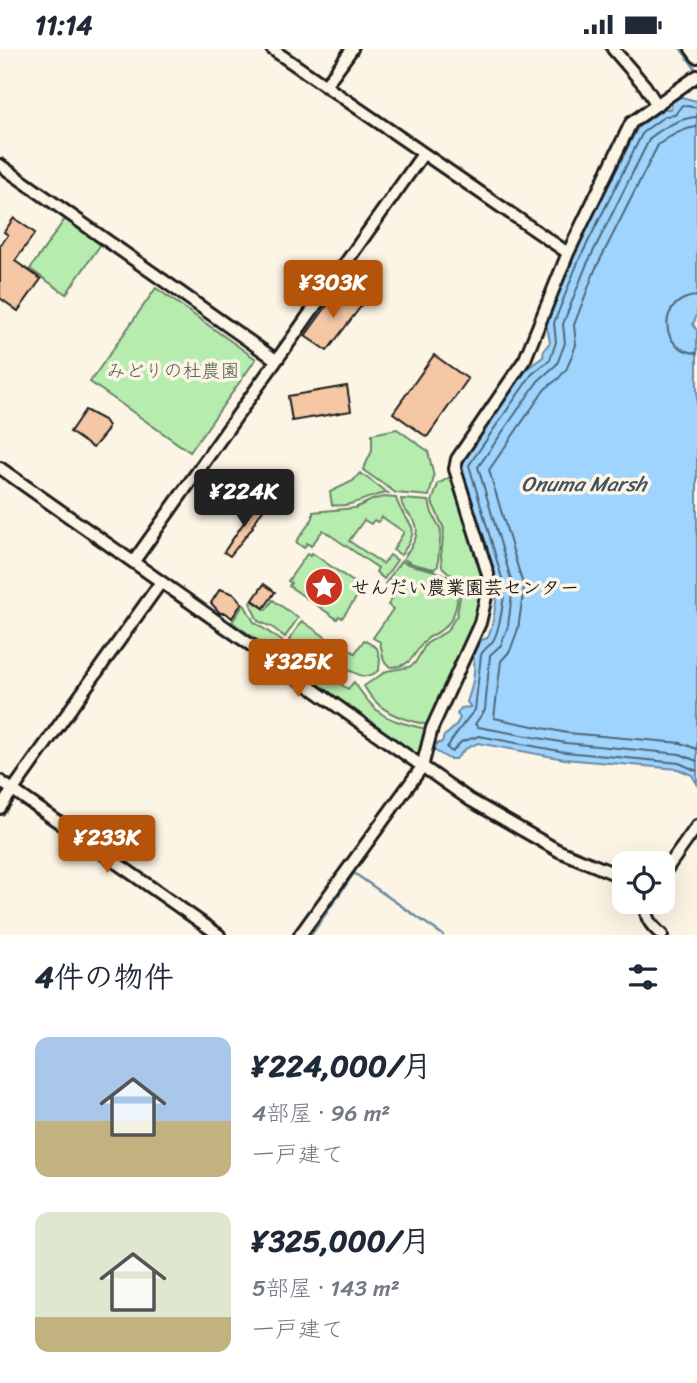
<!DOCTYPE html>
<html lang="ja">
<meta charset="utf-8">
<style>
body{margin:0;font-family:Sriracha,"Klee One",sans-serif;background:#f2f2f3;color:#1f2937;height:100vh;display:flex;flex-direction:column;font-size:26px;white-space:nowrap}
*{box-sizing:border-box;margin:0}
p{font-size:23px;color:#747a83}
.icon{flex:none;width:38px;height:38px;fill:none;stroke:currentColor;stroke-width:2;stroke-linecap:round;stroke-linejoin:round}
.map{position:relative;height:886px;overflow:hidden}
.drawer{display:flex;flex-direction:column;background:#fff;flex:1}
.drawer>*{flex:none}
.buttons{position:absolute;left:612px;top:802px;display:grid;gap:14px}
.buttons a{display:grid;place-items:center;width:63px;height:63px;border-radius:14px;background:#fff;box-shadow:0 7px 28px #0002;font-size:35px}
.price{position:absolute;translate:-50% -60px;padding:0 16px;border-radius:7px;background:#b45309;color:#fff;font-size:23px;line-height:46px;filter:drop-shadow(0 2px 4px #0008)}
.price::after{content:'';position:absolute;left:50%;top:42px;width:21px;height:16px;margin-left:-10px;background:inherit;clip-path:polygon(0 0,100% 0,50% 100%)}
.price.current{background:#222;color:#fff}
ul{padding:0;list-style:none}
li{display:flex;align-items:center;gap:21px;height:175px;padding:0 35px}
li span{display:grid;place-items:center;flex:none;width:196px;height:140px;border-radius:14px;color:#555}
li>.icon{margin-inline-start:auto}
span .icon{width:84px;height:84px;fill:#fffc;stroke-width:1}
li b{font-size:30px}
h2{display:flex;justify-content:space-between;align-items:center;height:84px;padding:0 35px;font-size:30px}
.status{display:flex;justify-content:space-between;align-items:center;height:49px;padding:0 35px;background:#fff;direction:ltr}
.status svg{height:19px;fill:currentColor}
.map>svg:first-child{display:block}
.green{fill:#b6edaf;stroke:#698466;stroke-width:2}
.water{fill:#9ed4fd;stroke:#6a8aa3;stroke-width:2}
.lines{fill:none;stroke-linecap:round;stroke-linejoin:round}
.shore{stroke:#506676;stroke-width:2}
.stream{stroke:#6a8aa3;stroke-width:2.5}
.building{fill:#f5c7a4;stroke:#1c1c1c;stroke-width:2}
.minor-casing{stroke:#1c1c1c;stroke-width:16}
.minor{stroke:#fcf5e5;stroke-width:10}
.labels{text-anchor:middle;stroke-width:7;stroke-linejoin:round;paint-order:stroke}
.park-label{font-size:19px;fill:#4a5b48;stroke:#fcf5e5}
.poi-label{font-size:19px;font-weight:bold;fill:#1c1c1c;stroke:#fcf5e5;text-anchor:start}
.water-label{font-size:21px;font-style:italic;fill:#435360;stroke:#fcf5e5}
</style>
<div class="status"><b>11:14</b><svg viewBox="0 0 49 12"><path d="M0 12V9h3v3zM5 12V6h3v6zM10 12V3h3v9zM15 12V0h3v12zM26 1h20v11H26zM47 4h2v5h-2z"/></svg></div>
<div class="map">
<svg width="697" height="886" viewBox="0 0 697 886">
<rect width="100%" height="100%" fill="#fcf5e5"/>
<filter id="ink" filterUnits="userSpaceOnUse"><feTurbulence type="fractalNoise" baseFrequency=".0143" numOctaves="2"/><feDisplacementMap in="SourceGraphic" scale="14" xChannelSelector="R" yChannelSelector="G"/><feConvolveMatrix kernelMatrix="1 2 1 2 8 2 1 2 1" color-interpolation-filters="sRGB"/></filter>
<g filter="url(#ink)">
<path class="green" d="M65 170 101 195 66 245 30 220Z
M156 239 256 310 190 403 90 333Z
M397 380 428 402 434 428 429 447 396 444 363 421 372 402V385Z
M360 424 388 444C367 446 353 459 332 456L330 443 353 432Z
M452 427 485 527 478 573 428 676C400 670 378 663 364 637L387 622 409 618 415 614 426 595 447 582 457 566 460 548 455 529 442 518 441 507 444 480 432 453 438 435Z
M384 448 396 449C404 478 426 472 401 506L393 501 404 483 382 468 378 473 374 471 371 475 364 471 349 492 383 515 390 506 397 511 384 530 376 523 378 519 323 481 311 497 307 494 304 499 296 493 313 469V463L355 459 374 450Z
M401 450 429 452 432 464 441 481 438 512V517L434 520 413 515 403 510C411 498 424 482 412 469 407 462 402 460 401 450Z
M312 504 359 537 358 540 361 542 342 569 339 567 337 570 289 537 291 534 288 532 307 505 310 507Z
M401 512C414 519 445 521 452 531 463 546 455 572 441 581 437 585 431 586 427 590 412 603 415 618 390 618L384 612 380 593 373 589 393 560 388 556 397 542 385 535Z
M273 551 298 569 285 588 272 578 258 572 250 554 252 552 266 561Z
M244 555 254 573 283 593 290 604 300 613 312 620 341 623 344 625 339 634 348 640 354 633C379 669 383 669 426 680L421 709 232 573Z
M302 572 337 596 323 616 304 609 309 601 305 598 300 606 289 591Z
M364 591 377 599 380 610 379 621C365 632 361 626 346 620 340 618 334 617 328 616L342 595 355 604Z"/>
<path class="water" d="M681 48 697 52V266L693 275 697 282V735L692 726 678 720 564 710 478 694 465 700 456 710H449L432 700V697L442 693 444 687C450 683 457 676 460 669L457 665 461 659 471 658 467 653C472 639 477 621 473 606 475 601 477 595 482 591 483 590 486 590 487 589 492 584 497 546 498 538L460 415 528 319 543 308 544 301 550 293 546 273 571 210 638 78 664 60H671L672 53Z"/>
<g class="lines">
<path class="shore" d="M697 59 682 56 675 66 665 67 643 83 578 213 554 274 556 293 550 311 532 325 469 416 504 536C505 547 499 585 492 593 488 599 484 599 481 606L475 661C469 667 451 691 447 699L452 703 461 693 479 687 565 703 679 714 697 722
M697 68C680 69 664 78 650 89L586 217 563 275 565 294 557 315 538 332 478 418 513 537 508 577 501 596 490 606 485 661 475 675 478 678 566 694 680 705 697 712
M697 78C684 79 668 88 658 96L595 221 574 276 576 296 567 319 559 329 545 340 489 421 524 539 518 580 510 602 501 612 494 669 567 684 681 694 697 700
M697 247C657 249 658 302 697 304"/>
<path class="stream" d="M681 0 697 22
M311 886 354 824 443 886"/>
</g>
<path class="building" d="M14 169 35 184 15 212 41 230 18 262 0 249V197L8 186 4 183Z
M339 240 362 256 327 302 305 287Z
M434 306 468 330 427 388 393 364Z
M347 337 351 362 292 372 288 347Z
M85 361 104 371 108 377 107 382 93 399 70 383Z
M257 454 264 459 252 477 253 478 230 507 224 503Z
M264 535 275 543 264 559 253 551Z
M220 540 234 545 242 554 232 569 226 564H220L211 554Z"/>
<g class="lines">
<defs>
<path id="minor" d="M272 0 568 204
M613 0 645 37 657 56
M691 0 697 8
M325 37 352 0
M0 116 276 311
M0 419 470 751 559 802 625 829
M134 512 423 105
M0 732 219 886
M0 759 161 533
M663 825 697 777
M646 852C644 868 650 876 662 886
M300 886 422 718 432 679 480 574 488 539V525L455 420 457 410 525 310 568 204 631 74 697 27"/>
</defs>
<use href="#minor" class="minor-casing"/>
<use href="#minor" class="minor"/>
</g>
</g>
<defs>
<symbol id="sight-disc" viewBox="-11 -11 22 22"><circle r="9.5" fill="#c8321e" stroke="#fcf5e5"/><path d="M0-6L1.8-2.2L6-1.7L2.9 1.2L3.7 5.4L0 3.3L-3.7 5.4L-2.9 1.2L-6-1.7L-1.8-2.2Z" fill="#fff"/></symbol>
</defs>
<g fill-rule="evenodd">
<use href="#sight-disc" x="302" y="516" width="44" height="44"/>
</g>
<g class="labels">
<g class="park-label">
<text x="173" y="328">みどりの杜農園</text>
</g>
<g class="poi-label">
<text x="351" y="545">せんだい農業園芸センター</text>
</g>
<g class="water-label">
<text x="584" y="442">Onuma Marsh</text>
</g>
</g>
</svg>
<div class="buttons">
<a><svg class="icon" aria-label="locate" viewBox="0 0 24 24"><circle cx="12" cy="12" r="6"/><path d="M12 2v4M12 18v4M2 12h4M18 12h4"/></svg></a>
</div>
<b class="price" style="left:333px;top:271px">¥303K</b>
<b class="price current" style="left:244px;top:480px">¥224K</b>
<b class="price" style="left:298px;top:650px">¥325K</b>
<b class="price" style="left:107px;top:826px">¥233K</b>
</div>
<section class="drawer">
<h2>4件の物件<svg class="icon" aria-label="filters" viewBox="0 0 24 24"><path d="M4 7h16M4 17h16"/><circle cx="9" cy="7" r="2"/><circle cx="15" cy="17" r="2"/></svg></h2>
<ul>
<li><span style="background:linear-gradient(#a9c7e8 60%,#c2b280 0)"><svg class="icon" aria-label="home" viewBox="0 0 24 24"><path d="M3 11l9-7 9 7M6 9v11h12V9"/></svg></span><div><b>¥224,000/月</b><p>4部屋 · 96 m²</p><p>一戸建て</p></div></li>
<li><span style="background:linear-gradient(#dfe7d0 75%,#c2b280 0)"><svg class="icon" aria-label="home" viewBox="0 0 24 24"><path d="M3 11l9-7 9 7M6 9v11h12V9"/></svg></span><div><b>¥325,000/月</b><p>5部屋 · 143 m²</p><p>一戸建て</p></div></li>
</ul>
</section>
